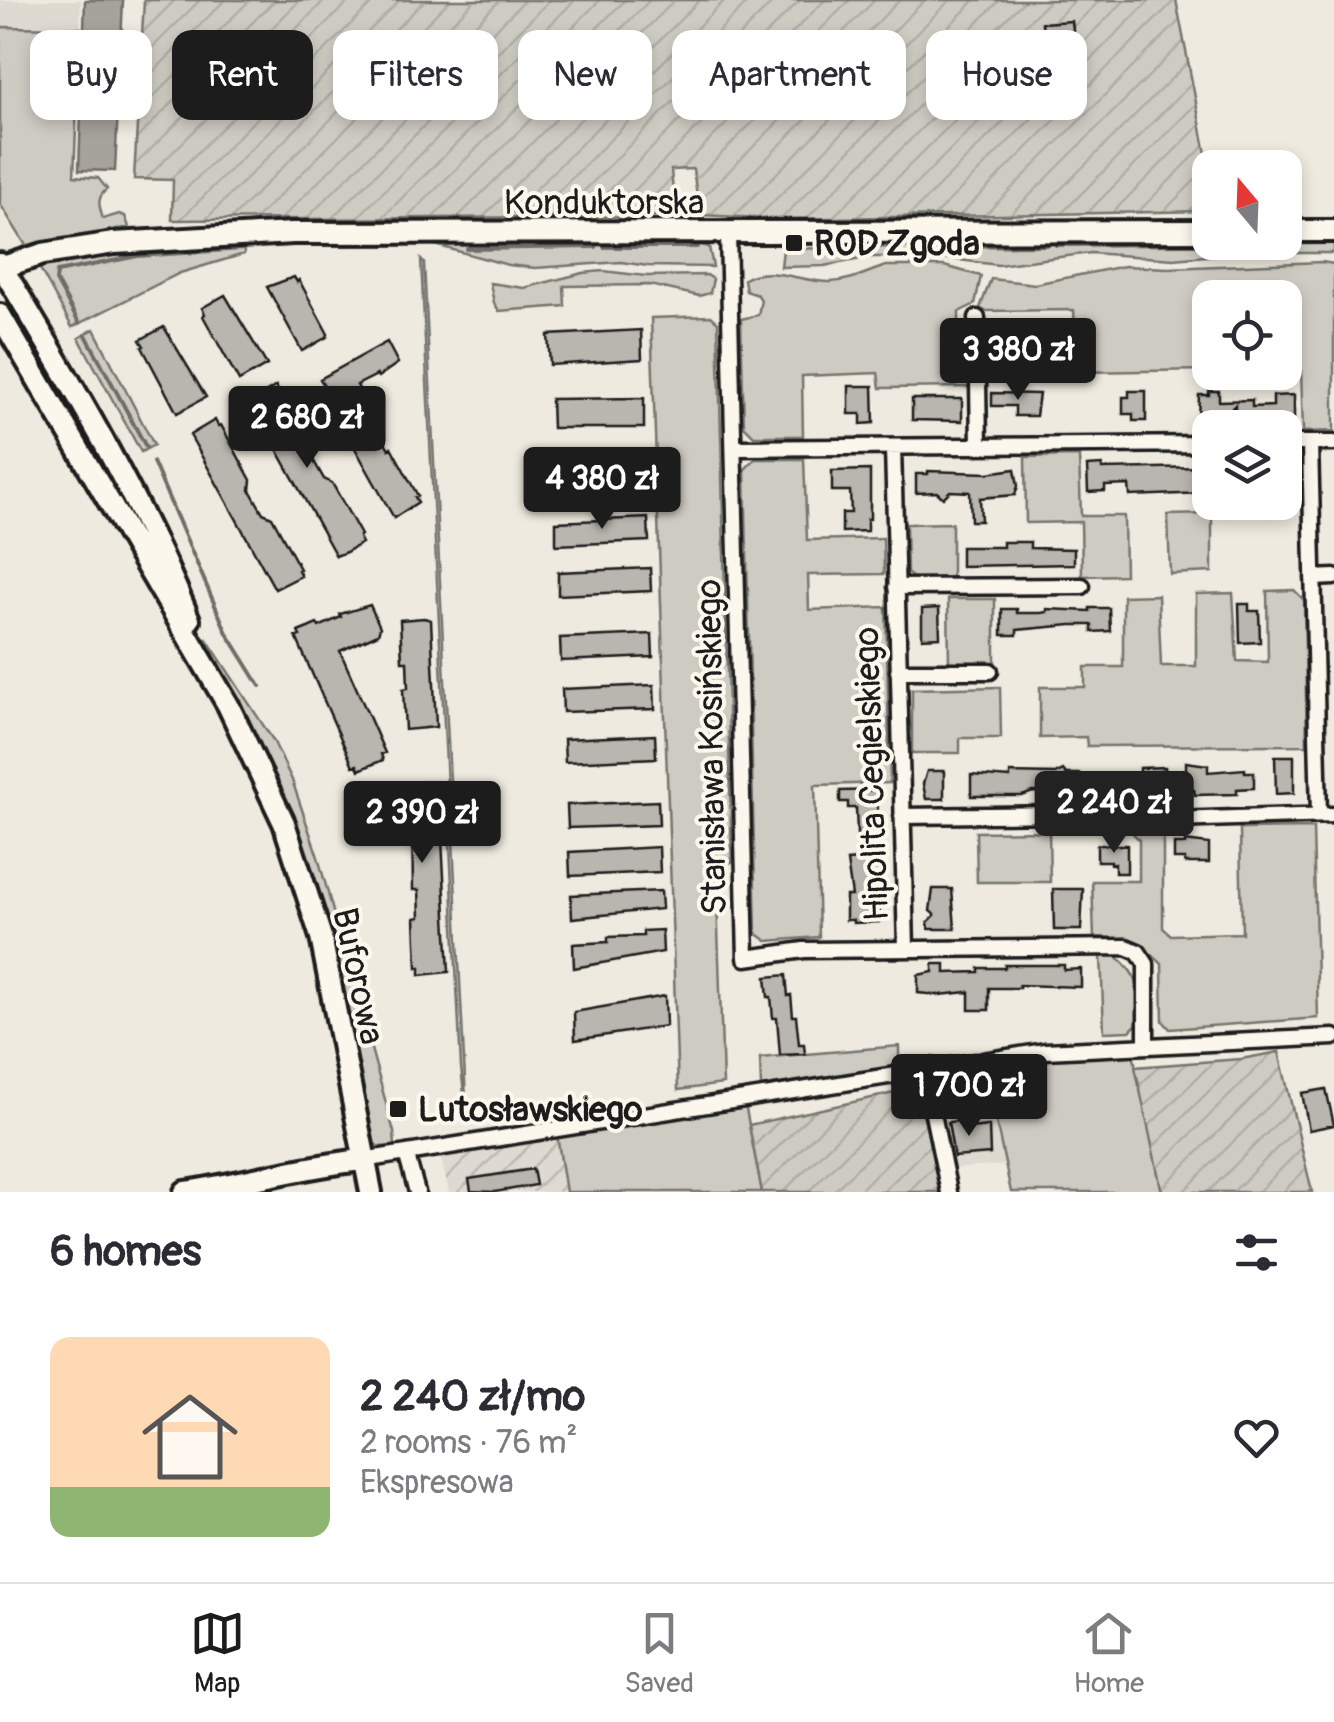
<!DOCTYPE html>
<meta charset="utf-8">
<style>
body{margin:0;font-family:Pangolin,sans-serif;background:#f2f2f3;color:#2b2b33;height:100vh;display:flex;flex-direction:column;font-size:38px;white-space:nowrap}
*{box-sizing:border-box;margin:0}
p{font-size:32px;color:#7c7c81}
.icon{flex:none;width:55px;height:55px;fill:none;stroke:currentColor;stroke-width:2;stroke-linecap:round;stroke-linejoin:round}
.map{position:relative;height:1192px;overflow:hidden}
.panel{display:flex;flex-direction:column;background:#fff;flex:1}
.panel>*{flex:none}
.banner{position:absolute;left:30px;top:30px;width:1275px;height:90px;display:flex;gap:20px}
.needle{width:65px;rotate:341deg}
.controls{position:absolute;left:1192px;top:150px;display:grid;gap:20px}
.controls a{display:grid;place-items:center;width:110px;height:110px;border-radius:20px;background:#fff;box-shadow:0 5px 15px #0003;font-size:50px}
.price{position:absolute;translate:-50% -85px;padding:0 22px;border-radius:10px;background:#1c1c1c;color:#fff;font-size:32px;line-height:65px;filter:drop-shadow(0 2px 5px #0008)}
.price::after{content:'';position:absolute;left:50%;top:60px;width:30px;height:22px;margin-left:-15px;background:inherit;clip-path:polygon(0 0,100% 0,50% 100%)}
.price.current{background:#222;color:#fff}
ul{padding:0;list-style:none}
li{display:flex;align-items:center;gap:30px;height:250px;padding:0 50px}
li span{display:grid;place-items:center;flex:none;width:280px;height:200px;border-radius:20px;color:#555}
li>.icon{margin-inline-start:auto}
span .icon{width:120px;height:120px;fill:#fffc;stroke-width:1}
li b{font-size:42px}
h2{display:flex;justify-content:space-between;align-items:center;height:120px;padding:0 50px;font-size:42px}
.pill{padding:0 35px;border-radius:20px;background:#fff;box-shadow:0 5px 15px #0003;font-size:35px;line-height:90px}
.pill.current{background:#1c1c1c;color:#fff}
.menu{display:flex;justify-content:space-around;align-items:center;height:140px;border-top:2px solid #e1e1e2;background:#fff;font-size:28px;color:#7c7c81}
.menu a{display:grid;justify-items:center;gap:5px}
.menu .current{color:#1c1c1c}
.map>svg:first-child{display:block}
.built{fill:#dedad1}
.industrial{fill:url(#industrial-furrows)}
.grass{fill:#ceccc2;stroke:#75746f;stroke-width:2.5}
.garden{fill:url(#garden-furrows);stroke:#75746f;stroke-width:2.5}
.water{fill:#a6a39d;stroke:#6f6d69;stroke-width:2.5}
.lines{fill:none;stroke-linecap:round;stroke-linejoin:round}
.stream{stroke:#6f6d69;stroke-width:4}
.building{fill:#b9b6af;stroke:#1c1c1c;stroke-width:2.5}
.street-casing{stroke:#1c1c1c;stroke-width:21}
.secondary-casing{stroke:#1c1c1c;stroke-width:28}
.street{stroke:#fbf7ec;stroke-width:14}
.secondary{stroke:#fbf7ec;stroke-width:20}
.poi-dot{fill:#1c1c1c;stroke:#fbf7ec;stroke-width:4}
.labels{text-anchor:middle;stroke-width:8;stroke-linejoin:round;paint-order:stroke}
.street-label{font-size:35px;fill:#1c1c1c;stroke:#fbf7ec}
.poi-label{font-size:35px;font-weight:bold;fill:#1c1c1c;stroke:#fbf7ec;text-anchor:start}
</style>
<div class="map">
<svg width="1334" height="1192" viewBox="0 0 1334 1192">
<defs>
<pattern id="industrial-furrows" width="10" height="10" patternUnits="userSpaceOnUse" patternTransform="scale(2.5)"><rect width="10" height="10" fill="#dedad1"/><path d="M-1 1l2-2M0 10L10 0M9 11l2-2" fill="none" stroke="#bebab3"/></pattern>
<pattern id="garden-furrows" width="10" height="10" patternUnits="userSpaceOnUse" patternTransform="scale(2.5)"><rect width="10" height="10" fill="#ceccc2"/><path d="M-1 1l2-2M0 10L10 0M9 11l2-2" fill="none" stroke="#b0afa6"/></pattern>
</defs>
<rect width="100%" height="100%" fill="#eeeadf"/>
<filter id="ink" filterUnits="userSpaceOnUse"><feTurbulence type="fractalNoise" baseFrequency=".01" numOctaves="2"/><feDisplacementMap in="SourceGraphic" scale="20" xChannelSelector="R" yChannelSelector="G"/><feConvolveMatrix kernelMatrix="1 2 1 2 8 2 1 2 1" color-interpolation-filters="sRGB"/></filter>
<g filter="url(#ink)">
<path class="built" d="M0 0H81L80 28 0 27Z
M989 1087 1005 1165 951 1169 944 1091Z"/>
<path class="industrial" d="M557 1135 566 1192H449L440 1154Z"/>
<path class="grass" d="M0 27 80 28 74 176 98 178 107 189C96 198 99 206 103 219L119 214 125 216 129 227 27 247 0 204Z
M1285 238H1334V253H1238L1174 259 1091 253 998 265 935 257H872L824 266 781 267 783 249 830 248V239H1210V242H1285Z
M701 240V245L709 247 713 267 648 266 621 262 535 268 508 265 428 243Z
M243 243 244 254 180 273 72 327 39 267 132 248Z
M421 260 424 263 467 1120 461 1067Z
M1322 262 1334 264V431L1303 432 1301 370 1285 369V298H1210V370L1077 372 1074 310 985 311 980 308 991 279 1035 284 1124 266 1168 268Z
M886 266H944L981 276 975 304 959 312V335L970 346V387L880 388 878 373 802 376 803 436H754L744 426 741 319 758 315 761 300 758 295 746 291 744 279C769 264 804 283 831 282 851 281 867 272 886 266Z
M603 271 646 276 707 275 713 279 710 293 699 296 650 285 564 286 565 306 499 311 494 303 490 283 524 288 583 273Z
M711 316 718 322 732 862 716 865 723 1084 678 1090 651 318Z
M94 329 154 445 141 452 79 338Z
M1079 456 1081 516H1124L1125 575 1082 576 1081 522 1026 523 1025 457Z
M755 459H804L807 540 883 538 884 574 808 575 809 610 886 607 890 783 815 785 819 937 767 941 756 933 745 469Z
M1212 514V572L1170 574 1168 515Z
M952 523V577L914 579 907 573 906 524Z
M1294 590 1304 600 1307 745 1087 746 1086 737 1040 738V687H1085V667H1123V596L1158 595 1161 666H1196V594L1233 593 1237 661 1268 662 1267 591Z
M948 599H995V667L949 663Z
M206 638 273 740 292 780 318 857 394 1132 395 1146 379 1147 371 1141 351 1031 328 936 236 704Z
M1000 687 1001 738H960V753H912V689Z
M1313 828 1318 1018 1170 1029 1163 1021 1162 964C1137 939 1129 939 1094 937L1092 881H1139V840L1130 830H1172L1163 840V928L1171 935 1242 933 1240 829Z
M1049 831 1050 882H977L976 832Z
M1101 955 1116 956C1142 979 1140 988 1139 1022L1130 1031 1104 1032Z
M899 1046V1066L761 1087 760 1058Z
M1133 1053 1162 1192H1011L989 1088 954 1090 951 1074 1043 1059Z
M745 1104 762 1192H566L557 1135 605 1130 612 1129 614 1125Z"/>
<path class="garden" d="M144 0H1176L1210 174V211L782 219 700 215 693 169 671 170 675 216 172 220 173 180 134 179Z
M1279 1052 1312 1192H1162L1135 1067 1241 1059Z
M917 1088 941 1192H762L749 1125Z"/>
<path class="water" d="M85 0H123L115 171 79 170Z"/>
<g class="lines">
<path class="stream" d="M1056 245 1334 243
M604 247H697
M816 247 1047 245
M467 249 596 247
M79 323 56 281 57 272 138 256 243 249
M86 335 146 447
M153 462 227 633 260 686"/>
</g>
<path class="building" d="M1072 21 1075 47 1045 52 1042 23Z
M294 277 297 282 299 280 328 334 327 337 302 351 267 287Z
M225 295 267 365 239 381 203 316 205 314 202 308Z
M164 327 206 397 177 413 142 347 144 346 140 340Z
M641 330 642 359 550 365 548 335Z
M1011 335H1027V347L1033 356 1029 370H1009Z
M387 342 398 363 378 377 377 375 357 385 363 397 361 398 366 408 364 410 375 430 377 428 389 449 391 447 418 496 415 497 418 502 394 518 322 389 325 387 320 379Z
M276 386 279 392 282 391 312 446 311 456 324 479 332 483 361 535 359 537 362 543 346 552 336 556 251 402Z
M849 386H873L874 423 861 424V414H849Z
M1129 391H1146V421H1133V414H1123V397H1129Z
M1209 391H1219V401L1252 400V407L1273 406V396L1294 395V418L1235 420V405L1221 420H1198L1199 395H1209Z
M992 393 1039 394 1036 416H1015V406H992Z
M644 398V428H552L551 399Z
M912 399H962V421L912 420Z
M215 420 218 426 221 425 251 480 250 490 263 513 272 517 300 569 298 570 301 576 275 589 190 435Z
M1102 465V469L1204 467 1205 493 1130 496 1129 485 1105 486V491L1088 492 1087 466Z
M1015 469 1018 486 1015 495 980 498 981 521H971L970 492 950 491 943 498 937 492 916 493V474H928V471L988 473Z
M646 470 647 494H554V471Z
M870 470V519H867V531L842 532V513H851L850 491H832V471Z
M648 518 649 541 556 545V522Z
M1003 542H1030V548L1074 549V564L961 566V547H1003Z
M650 568 651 591 558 595V572Z
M1239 604H1249V611H1259L1260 642 1240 643Z
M370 605 380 627 378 634 340 651 385 753 381 754 383 760 359 770 357 765 353 766 296 637 300 636 298 632 308 628 317 624 319 627 341 617 340 614Z
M939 608 940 637 922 638V609Z
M1090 608H1109L1110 631 1092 632V625H1071L1017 630V635H1002V609H1017V613H1041L1047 612V609L1090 611Z
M424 618 431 620 436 727 405 730 403 689 408 688 407 661H402L400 620Z
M652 634 653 657 561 661 560 638Z
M654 685 655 709 563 712 562 689Z
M655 735 656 758 565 762 564 739Z
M1275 756H1294V793L1276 794Z
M1186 762 1208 765V772L1245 769V772H1254V788L1237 789V794L1195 795 1194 790H1186Z
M1165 767 1168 795H1155V789H1121V795L1033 792 1022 796H971V775L1010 778V773L1055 774 1063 770 1066 774H1080V778H1140V768Z
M927 771H944V799H926L923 784Z
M423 782H439L449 972 420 975V967L417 968 415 918 420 917 419 890H413L412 819 379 821V816H371L368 790 423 787Z
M878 790 877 869H872V895H881L879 922 853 923V920H846V896H852L847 861 858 860 856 808H848V802H840V791Z
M658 801 659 825 568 828 567 805Z
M1185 841 1209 844V863H1185V859H1174V844H1185Z
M1097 845H1127V873H1115V863L1111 864V861H1097Z
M659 847 660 872 570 876 569 852Z
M933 889H952L955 929H929L928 922 935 915 930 911Z
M1053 889H1083L1081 930H1054Z
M661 891 662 909 572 918 571 895Z
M662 930 663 952 574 968 573 944 608 942V937L643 936V931Z
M933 964H945V973L979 972V968H1005V965H1064V970L1081 969V987L1019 985V988H989V1010H969V992L939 995 918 993V975L933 972Z
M786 975 788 996 791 995 793 1016H796L799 1044H804L805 1054 780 1055 777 1018H773L771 997H768L766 977Z
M665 996 666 1026 575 1040 574 1012Z
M1326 1089 1334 1125 1309 1130 1302 1093Z
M969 1120V1128L989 1126 990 1154 954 1157 948 1122Z
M533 1169 536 1185 495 1192 471 1191 469 1179Z"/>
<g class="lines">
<defs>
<path id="street" d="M728 234 746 958 804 950 1126 947 1138 952 1146 964V1044
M977 318 979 446
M1285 443H1334
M1310 443 1319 815
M893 447 906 948
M734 448 1210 444
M1313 578 1334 577
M896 587 1082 586
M898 671H990
M902 816 1146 813 1173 820 1334 815
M935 1066 933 1114 949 1192
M406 1153 417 1192
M363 1160 1045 1051 1334 1037"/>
<path id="secondary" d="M1285 231H1334
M0 264C69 380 139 494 189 620
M0 268 43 254 114 243 293 233 1210 231
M0 315 228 705 284 823 321 937 371 1192
M185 1192C245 1183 303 1166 363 1160"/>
</defs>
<use href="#street" class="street-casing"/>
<use href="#secondary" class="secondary-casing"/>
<use href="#street" class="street"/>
<use href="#secondary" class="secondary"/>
</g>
</g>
<g class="poi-dot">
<rect x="784" y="233" width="20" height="20" rx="5"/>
<rect x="388" y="1099" width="20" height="20" rx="5"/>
</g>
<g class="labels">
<g class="street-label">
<text x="604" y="214">Konduktorska</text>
<text transform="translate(711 747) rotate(-91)" y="12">Stanisława Kosińskiego</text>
<text transform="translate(871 774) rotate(-92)" y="12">Hipolita Cegielskiego</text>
<text transform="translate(359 976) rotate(78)" y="12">Buforowa</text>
</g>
<g class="poi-label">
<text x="814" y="255">ROD Zgoda</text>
<text x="418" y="1121">Lutosławskiego</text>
</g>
</g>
</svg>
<div class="controls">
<a><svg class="needle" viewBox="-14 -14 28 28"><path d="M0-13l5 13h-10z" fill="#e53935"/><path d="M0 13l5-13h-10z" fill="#7c7c81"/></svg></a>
<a><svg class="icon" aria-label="locate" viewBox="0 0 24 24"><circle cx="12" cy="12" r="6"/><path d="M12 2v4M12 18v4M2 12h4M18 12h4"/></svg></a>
<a><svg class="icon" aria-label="layers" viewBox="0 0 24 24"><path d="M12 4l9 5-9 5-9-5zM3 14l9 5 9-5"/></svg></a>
</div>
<b class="price" style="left:1018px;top:403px">3 380 zł</b>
<b class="price" style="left:307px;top:471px">2 680 zł</b>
<b class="price" style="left:602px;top:532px">4 380 zł</b>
<b class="price current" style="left:1114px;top:856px">2 240 zł</b>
<b class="price" style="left:422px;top:866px">2 390 zł</b>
<b class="price" style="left:969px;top:1139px">1 700 zł</b>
<div class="banner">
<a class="pill">Buy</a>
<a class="pill current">Rent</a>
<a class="pill">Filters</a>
<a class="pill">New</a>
<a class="pill">Apartment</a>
<a class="pill">House</a>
</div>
</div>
<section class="panel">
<h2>6 homes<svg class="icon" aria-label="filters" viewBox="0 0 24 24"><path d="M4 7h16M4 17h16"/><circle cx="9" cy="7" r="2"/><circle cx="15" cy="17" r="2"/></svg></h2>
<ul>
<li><span style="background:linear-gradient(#ffd9b3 75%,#8fb573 0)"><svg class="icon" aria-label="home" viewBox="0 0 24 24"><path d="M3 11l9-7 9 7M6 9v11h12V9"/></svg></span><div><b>2 240 zł/mo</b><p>2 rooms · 76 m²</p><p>Ekspresowa</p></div><svg class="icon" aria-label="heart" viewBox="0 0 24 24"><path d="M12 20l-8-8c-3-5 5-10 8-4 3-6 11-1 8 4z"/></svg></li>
</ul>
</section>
<nav class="menu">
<a class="current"><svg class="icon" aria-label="map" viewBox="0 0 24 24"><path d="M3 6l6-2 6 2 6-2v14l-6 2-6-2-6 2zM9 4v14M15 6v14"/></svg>Map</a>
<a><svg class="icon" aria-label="saved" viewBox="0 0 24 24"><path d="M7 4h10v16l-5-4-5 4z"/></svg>Saved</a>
<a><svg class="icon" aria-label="home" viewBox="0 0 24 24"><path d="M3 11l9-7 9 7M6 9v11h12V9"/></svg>Home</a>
</nav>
